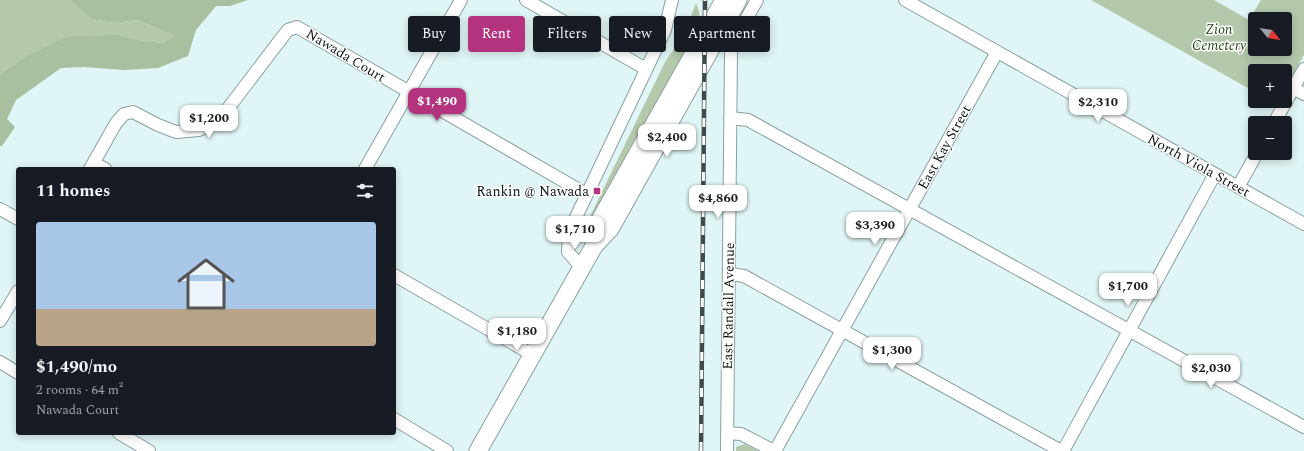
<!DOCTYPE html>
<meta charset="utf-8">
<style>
body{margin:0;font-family:Spectral,serif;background:#242831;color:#f1f3f6;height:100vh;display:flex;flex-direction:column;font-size:15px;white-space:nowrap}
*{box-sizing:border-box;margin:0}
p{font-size:13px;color:#9ea1a6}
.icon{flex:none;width:22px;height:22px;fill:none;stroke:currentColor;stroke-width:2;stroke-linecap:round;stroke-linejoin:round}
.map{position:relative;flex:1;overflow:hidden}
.drawer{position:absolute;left:16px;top:167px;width:380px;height:268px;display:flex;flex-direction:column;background:#171b24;border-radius:4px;box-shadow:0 2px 10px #0003}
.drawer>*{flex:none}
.top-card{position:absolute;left:408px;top:16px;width:380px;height:36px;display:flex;gap:8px}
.needle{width:26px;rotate:120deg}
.buttons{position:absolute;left:1248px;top:12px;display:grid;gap:8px}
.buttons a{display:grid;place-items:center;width:44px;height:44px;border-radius:4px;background:#171b24;box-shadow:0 2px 10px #0003;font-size:20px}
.price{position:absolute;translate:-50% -34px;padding:0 9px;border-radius:8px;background:#fff;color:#222;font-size:13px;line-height:26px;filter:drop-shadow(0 1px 2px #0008)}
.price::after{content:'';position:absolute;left:50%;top:24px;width:12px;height:9px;margin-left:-6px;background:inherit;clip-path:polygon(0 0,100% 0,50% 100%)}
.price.on{background:#b4337e;color:#fff}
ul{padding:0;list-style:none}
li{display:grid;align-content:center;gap:8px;height:212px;padding:0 20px}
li+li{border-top:1px solid #363941}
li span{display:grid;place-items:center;height:124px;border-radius:4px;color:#555}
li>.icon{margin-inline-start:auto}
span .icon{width:72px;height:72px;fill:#fffc;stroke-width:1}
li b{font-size:17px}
h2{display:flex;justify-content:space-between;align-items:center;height:48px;padding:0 20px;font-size:17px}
.tag{padding:0 14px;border-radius:4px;background:#171b24;box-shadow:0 2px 10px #0003;font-size:14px;line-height:36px}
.tag.on{background:#b4337e;color:#fff}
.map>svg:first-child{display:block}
.green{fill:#b4c9ac;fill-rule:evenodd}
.forest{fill:#a8bfa0}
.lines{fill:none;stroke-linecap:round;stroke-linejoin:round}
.minor-casing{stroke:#8c9fa0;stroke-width:14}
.secondary-casing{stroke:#8c9fa0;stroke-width:19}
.minor{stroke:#fff;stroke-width:12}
.secondary{stroke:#fff;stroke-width:17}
.rail-casing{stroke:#3f4a4a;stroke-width:4.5}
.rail{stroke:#fff;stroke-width:3;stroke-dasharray:9;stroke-linecap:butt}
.poi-dot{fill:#b4337e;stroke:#fff;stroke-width:1.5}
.labels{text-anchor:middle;stroke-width:3;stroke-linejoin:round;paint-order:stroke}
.park-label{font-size:14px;font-style:italic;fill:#27471a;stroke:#fff}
.street-label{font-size:14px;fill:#101717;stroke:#fff}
.poi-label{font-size:14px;fill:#101717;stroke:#fff;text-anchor:end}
</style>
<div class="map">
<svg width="1304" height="451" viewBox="0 0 1304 451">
<rect width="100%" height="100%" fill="#e0f5f5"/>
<path class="green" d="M0 0H70L91 19 114 23 137 20 174 36 162 43 138 40 119 35 0 75Z
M1091 0H1214L1249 20 1261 0H1304V55L1285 89V71H1255V92ZM1255 19H1285V49H1255Z
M696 3 699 11 700 31 587 232 584 236 581 235 665 62 685 33Z
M745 444 758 451H736V447Z"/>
<path class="forest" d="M70 0H248L230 6H216L196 30 188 56 158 68 124 70 84 67 61 68 16 100 7 119 15 127 2 146H0V75L27 56 67 37 119 35 138 40 162 43 174 36 137 20 114 23 91 19Z"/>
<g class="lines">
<defs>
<path id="minor" d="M526 0 646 69
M905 0 1304 224
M1293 88 1304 94
M730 118 748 120 1304 427
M1274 123 1304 69
M94 163 105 169
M90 169 116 123 124 114 133 112 158 125 176 132 199 130 220 119 284 35 288 30 297 27 586 194
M365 169 461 0
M1238 187 1257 153
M0 209 18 219
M582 268 568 252 569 232 665 30 672 0
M730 274 744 276 1061 451
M394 275 533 355
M0 321 18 291
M0 362 18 373
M394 419 447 451
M119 433 149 451
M727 433 741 434 774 451
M727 451 731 52 735 39 757 0
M775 451 997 52
M1063 451 1215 174"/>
<path id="secondary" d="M594 245 599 222 724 0
M478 451 594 246 610 229 738 0"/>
</defs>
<use href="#minor" class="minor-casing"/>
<use href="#secondary" class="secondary-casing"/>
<use href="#minor" class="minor"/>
<use href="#secondary" class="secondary"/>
<defs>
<path id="rail" d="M701 451 705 0"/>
</defs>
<use href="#rail" class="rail-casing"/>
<use href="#rail" class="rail"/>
</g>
<rect class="poi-dot" x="593" y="187" width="8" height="8" rx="2"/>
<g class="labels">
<g class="park-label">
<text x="1219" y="34">Zion<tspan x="1219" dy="16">Cemetery</tspan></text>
</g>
<g class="street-label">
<text transform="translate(346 55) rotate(31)" y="5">Nawada Court</text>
<text transform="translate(944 147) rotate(-61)" y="5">East Kay Street</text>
<text transform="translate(1199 165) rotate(29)" y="5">North Viola Street</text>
<text transform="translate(728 306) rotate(-89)" y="5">East Randall Avenue</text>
</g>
<g class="poi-label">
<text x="589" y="196">Rankin @ Nawada</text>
</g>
</g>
</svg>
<div class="buttons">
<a><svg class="needle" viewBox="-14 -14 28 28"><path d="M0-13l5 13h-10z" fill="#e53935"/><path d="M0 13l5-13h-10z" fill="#9ea1a6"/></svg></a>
<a>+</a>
<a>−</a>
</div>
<b class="price on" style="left:437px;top:122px">$1,490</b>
<b class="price" style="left:1098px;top:123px">$2,310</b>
<b class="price" style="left:209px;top:139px">$1,200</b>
<b class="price" style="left:667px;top:158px">$2,400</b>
<b class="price" style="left:718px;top:219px">$4,860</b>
<b class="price" style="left:875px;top:246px">$3,390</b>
<b class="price" style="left:575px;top:250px">$1,710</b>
<b class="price" style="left:1128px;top:307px">$1,700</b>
<b class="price" style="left:517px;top:352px">$1,180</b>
<b class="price" style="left:892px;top:371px">$1,300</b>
<b class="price" style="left:1211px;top:389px">$2,030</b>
<div class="top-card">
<a class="tag">Buy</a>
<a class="tag on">Rent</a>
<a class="tag">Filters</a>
<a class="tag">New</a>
<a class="tag">Apartment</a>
</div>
<section class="drawer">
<h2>11 homes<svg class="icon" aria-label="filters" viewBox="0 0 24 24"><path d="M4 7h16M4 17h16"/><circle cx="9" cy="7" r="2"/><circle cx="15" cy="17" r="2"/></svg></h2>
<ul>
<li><span style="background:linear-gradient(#a9c7e8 70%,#b9a48a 0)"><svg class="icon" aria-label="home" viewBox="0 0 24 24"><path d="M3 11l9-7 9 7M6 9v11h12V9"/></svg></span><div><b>$1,490/mo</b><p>2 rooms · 64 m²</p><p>Nawada Court</p></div></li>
</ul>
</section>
</div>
